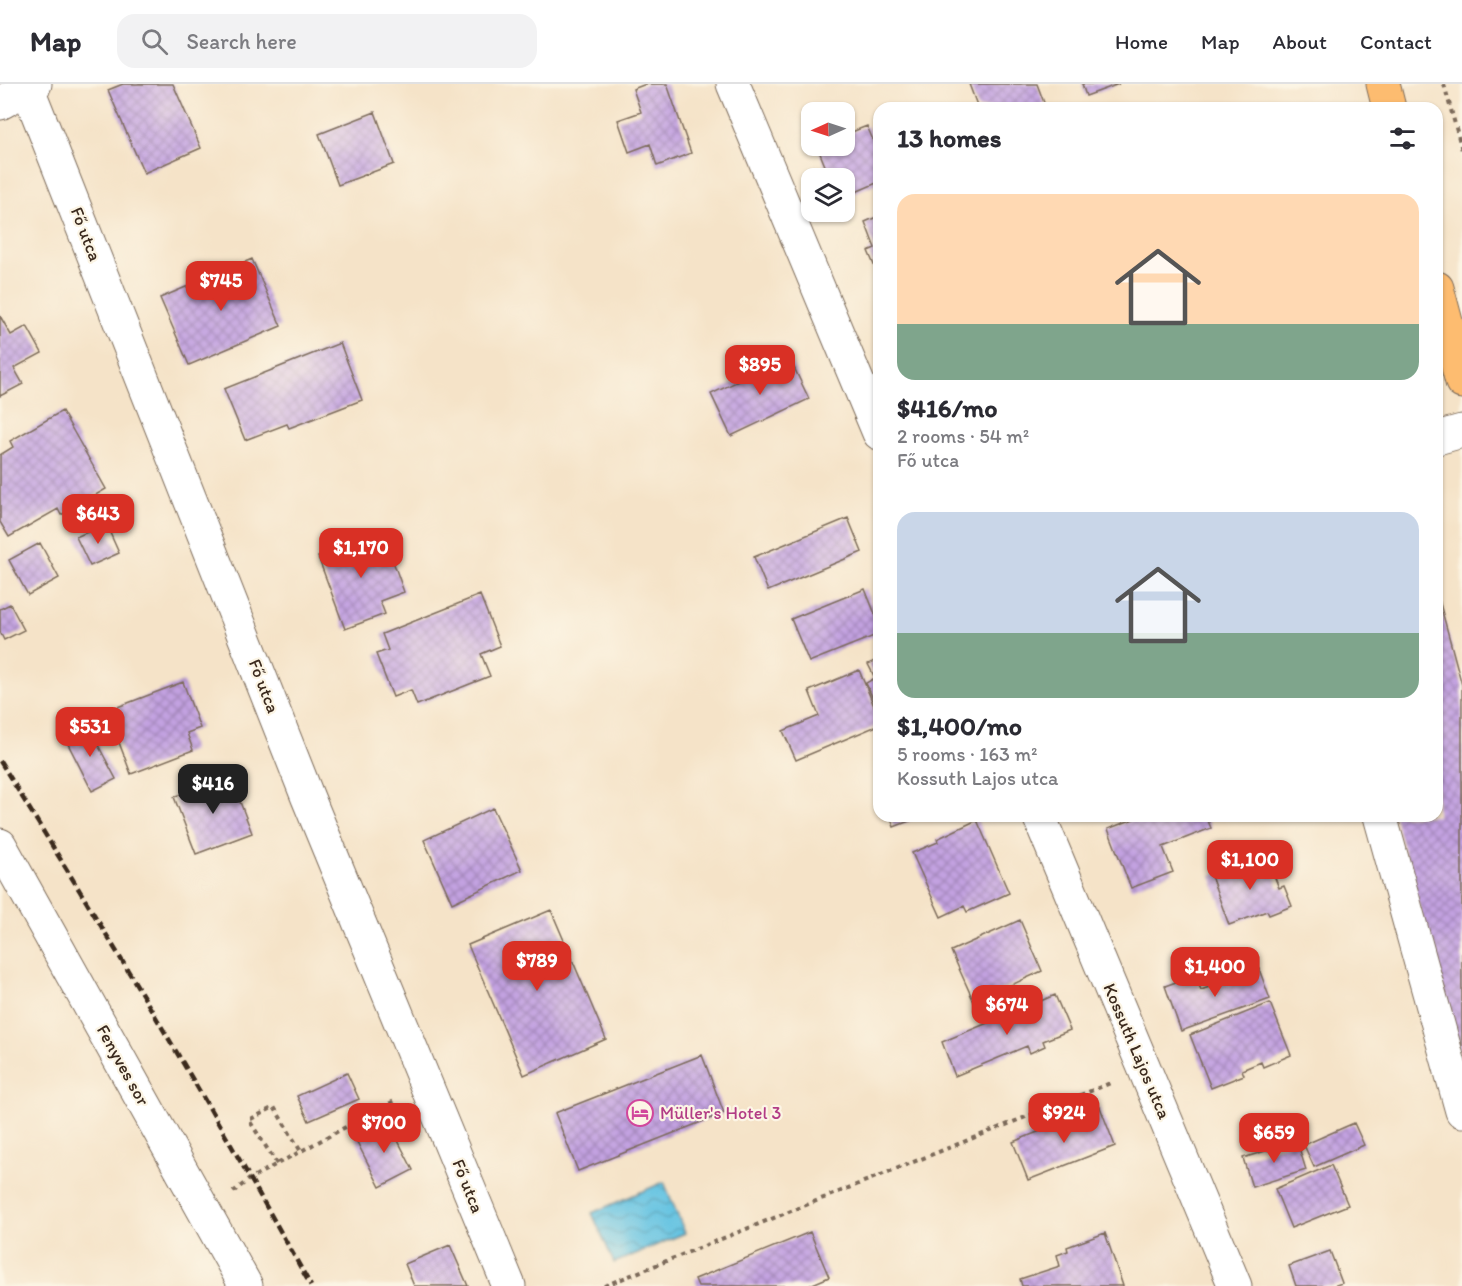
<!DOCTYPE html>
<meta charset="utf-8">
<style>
body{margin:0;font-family:Itim,sans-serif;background:#f2f2f3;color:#2b2b33;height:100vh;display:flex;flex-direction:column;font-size:22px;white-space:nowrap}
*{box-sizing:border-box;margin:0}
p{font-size:20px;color:#7c7c81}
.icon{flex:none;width:33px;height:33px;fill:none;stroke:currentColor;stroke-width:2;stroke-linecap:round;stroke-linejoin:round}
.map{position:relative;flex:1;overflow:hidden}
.panel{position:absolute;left:873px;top:18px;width:570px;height:720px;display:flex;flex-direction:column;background:#fff;border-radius:18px;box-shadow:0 2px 4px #0004}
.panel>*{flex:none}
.needle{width:39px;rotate:267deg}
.buttons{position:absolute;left:801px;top:18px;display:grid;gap:12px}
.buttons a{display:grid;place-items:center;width:54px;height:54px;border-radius:12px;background:#fff;box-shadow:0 2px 4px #0004;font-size:30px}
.price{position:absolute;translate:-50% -51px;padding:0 14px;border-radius:12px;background:#d93025;color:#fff;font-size:20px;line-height:39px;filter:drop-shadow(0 2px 3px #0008)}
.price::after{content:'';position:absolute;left:50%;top:36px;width:18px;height:14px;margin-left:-9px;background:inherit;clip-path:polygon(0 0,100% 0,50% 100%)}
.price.on{background:#222;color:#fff}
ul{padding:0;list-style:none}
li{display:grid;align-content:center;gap:12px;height:318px;padding:0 24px}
li span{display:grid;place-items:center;height:186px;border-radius:18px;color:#555}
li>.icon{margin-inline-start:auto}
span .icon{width:108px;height:108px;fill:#fffc;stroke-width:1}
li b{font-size:26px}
h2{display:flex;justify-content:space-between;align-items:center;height:72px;padding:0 24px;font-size:26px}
header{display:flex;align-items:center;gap:36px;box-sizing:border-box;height:84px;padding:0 30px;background:#fff;border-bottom:2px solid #e1e1e2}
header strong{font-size:28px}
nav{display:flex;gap:33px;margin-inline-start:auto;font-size:21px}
.search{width:420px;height:54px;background:#f2f2f3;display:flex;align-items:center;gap:15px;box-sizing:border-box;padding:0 21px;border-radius:18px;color:#7c7c81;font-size:22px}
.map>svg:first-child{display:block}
.water{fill:url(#water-waves);stroke:#507680;stroke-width:1.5}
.building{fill:url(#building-cross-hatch)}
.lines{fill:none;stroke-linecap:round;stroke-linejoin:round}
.minor-casing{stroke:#7c6b5a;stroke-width:35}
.major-casing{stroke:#7c6b5a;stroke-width:35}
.path{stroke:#7c6b5a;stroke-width:4;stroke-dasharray:4.5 4.5;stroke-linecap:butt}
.minor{stroke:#fff;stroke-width:33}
.major{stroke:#fdbc70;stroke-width:33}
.rail{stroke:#3b2a1e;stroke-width:4.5;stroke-dasharray:9 4.5;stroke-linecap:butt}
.labels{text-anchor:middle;stroke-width:4.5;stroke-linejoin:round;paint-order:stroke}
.street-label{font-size:18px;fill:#3b2a1e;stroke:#fcf5e5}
.hotel-label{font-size:18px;fill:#b23c85;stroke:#fcf5e5;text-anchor:start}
</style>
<header>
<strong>Map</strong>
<div class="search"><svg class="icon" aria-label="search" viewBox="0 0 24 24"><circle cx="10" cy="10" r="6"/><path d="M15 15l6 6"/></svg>Search here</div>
<nav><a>Home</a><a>Map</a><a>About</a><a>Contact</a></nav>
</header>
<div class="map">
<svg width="1462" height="1202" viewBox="0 0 1462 1202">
<defs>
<pattern id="water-waves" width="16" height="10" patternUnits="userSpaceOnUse" patternTransform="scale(1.5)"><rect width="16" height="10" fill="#64c3e2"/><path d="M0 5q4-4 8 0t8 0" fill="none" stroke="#549fb7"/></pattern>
<pattern id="building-cross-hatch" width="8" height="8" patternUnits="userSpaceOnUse" patternTransform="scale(1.5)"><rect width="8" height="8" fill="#c3a2e1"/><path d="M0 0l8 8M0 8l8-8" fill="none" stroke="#a084b6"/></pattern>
</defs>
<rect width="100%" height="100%" fill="#fcf5e5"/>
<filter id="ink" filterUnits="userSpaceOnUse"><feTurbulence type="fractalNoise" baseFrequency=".0167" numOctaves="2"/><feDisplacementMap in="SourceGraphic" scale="12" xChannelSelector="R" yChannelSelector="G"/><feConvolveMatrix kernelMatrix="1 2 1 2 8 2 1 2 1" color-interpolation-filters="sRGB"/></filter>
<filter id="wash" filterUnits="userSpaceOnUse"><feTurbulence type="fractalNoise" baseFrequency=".008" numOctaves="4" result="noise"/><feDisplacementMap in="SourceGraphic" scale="24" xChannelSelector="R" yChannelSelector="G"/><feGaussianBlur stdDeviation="1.35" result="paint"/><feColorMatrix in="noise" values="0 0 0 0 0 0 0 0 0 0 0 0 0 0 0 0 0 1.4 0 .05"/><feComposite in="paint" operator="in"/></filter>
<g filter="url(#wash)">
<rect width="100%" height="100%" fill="#f5e3c8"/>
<path class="water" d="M664 1098 685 1149 614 1179 592 1129Z"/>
<g id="blocks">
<path class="building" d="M123 0H173L201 64 144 89 108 6Z
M646 0H667L691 69 657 82 650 60 629 68 618 36 641 28 633 5Z
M969 0H1037L1046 24H978Z
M1082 0H1119L1086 12Z
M375 28 394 80 338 101 319 50Z
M867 42 879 70V98L844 113V94H830L817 62H844V51Z
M879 132V187L877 188 868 167 875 164 865 138Z
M252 175 281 242 189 281 160 214Z
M0 232 11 251 27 242 42 269 14 284 23 300 0 312Z
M340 259 362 316 289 344 287 340 245 356 224 305Z
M789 273 809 315 731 352 711 310Z
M62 327 106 405 61 431 58 425 9 453 0 438V371L13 363 10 357Z
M848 434 862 468 768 507 754 473Z
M106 440 119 469 90 482 76 453Z
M383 449 404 508 380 517 385 530 345 545 318 473Z
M40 459 59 494 28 511 9 476Z
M865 505 879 540V550L809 578 791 535Z
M480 511 500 562 481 570 490 592 417 621 411 606 393 613 376 570 388 566 382 550Z
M1438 512 1462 601V978L1394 732H1437Z
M10 520 24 546 4 556 0 548V525Z
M879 575V628L866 599 875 594 868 580Z
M859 586 879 634V641L796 676 783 647 819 632 809 607Z
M183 598 200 644 187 649 193 666 131 690 107 627Z
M87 640 116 695 92 707 64 652Z
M230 692 252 749 196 770 174 713Z
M493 724 522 786 452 819 424 756Z
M890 732H922L894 743Z
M1114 732H1129L1116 737Z
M1141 732H1206L1211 744 1163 763 1173 788 1131 804 1108 745Z
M977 736 1009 809 967 828 964 822 941 833 912 769 938 758 937 755Z
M1266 771 1279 804 1284 802 1292 822 1269 831 1267 827 1229 841 1211 792Z
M551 826 606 955 524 991 468 861Z
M1020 836 1042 887 974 918 951 867Z
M1259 885 1270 915 1181 947 1165 902 1195 891 1201 906Z
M1055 911 1070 946 1043 957 1045 962 1030 969 1027 962 955 992 942 958Z
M1270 919 1291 971 1263 983 1261 978 1242 986 1244 991 1211 1004 1190 951Z
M702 971 724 1029 578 1087 555 1029Z
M347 989 359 1015 309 1037 297 1012Z
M1100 1023 1115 1062 1028 1096 1013 1058Z
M388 1037 413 1086 380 1103 355 1054Z
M1354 1039 1364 1061 1314 1083 1304 1061Z
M1297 1057 1306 1086 1252 1103 1243 1074Z
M1331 1081 1348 1121 1291 1144 1275 1105Z
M810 1148 829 1193 808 1202H698L695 1195Z
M1105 1149 1123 1202H1022L1020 1195 1060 1182 1057 1171 1068 1167 1067 1163Z
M450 1161 468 1202H414L405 1180Z
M1330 1167 1342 1199 1333 1202H1296L1289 1182Z"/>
</g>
</g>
<g filter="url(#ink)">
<use href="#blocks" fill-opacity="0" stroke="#7c6b5a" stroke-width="1.5"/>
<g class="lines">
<defs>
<path id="minor" d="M26 0 308 714 509 1202
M733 0 879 349
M0 19 35 0
M1437 354 1462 347
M1039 732 1235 1202
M1380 732 1462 1027
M0 761 246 1202"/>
<path id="major" d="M1383 0 1389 24
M1437 204 1462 298"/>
</defs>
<use href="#minor" class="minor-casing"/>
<use href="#major" class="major-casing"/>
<path class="path" d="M1444 0 1462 66
M277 1080 249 1036 274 1023 300 1066
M233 1108 251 1094 396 1016
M604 1202 1113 998"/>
<use href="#minor" class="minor"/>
<use href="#major" class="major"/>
<path class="rail" d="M0 677C107 850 212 1024 311 1202"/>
</g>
</g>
<defs>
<symbol id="hotel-ring" viewBox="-11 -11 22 22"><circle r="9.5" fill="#fcf5e5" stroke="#d1479c" stroke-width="1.5"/><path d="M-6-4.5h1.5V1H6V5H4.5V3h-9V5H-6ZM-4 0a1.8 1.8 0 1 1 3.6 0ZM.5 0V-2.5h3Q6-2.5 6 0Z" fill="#d1479c"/></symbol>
</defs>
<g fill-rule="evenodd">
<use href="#hotel-ring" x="625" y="1014" width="30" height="30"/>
</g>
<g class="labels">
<g class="street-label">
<text transform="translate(86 150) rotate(69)" y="6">Fő utca</text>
<text transform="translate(264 602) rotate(69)" y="6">Fő utca</text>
<text transform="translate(1137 967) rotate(67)" y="6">Kossuth Lajos utca</text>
<text transform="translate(123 981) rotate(61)" y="6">Fenyves sor</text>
<text transform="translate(468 1102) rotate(68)" y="6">Fő utca</text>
</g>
<g class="hotel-label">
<text x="660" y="1035">Müller's Hotel 3</text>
</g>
</g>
</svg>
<div class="buttons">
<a><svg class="needle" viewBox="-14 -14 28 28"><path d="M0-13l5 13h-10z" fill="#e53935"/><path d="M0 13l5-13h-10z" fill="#7c7c81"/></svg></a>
<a><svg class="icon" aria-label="layers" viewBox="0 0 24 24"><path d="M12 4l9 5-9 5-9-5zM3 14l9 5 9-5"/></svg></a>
</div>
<b class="price" style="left:221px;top:228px">$745</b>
<b class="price" style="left:760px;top:312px">$895</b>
<b class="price" style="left:98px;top:461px">$643</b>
<b class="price" style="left:361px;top:495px">$1,170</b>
<b class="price" style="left:90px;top:674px">$531</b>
<b class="price on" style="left:213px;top:731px">$416</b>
<b class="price" style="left:1250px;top:807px">$1,100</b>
<b class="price" style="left:537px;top:908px">$789</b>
<b class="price" style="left:1215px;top:914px">$1,400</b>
<b class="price" style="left:1007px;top:952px">$674</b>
<b class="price" style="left:1064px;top:1060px">$924</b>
<b class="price" style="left:384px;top:1070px">$700</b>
<b class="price" style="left:1274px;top:1080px">$659</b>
<section class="panel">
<h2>13 homes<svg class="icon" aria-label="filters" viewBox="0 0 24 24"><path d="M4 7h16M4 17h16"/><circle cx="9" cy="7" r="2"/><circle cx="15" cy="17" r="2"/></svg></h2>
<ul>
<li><span style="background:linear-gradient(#ffd9b3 70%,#7fa58c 0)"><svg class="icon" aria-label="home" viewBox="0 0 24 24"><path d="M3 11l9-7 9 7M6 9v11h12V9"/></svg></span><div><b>$416/mo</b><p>2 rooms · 54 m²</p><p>Fő utca</p></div></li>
<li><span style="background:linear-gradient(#c9d6e8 65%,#7fa58c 0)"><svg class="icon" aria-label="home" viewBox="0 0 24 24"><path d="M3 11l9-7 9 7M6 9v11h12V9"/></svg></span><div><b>$1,400/mo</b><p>5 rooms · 163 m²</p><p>Kossuth Lajos utca</p></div></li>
</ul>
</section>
</div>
